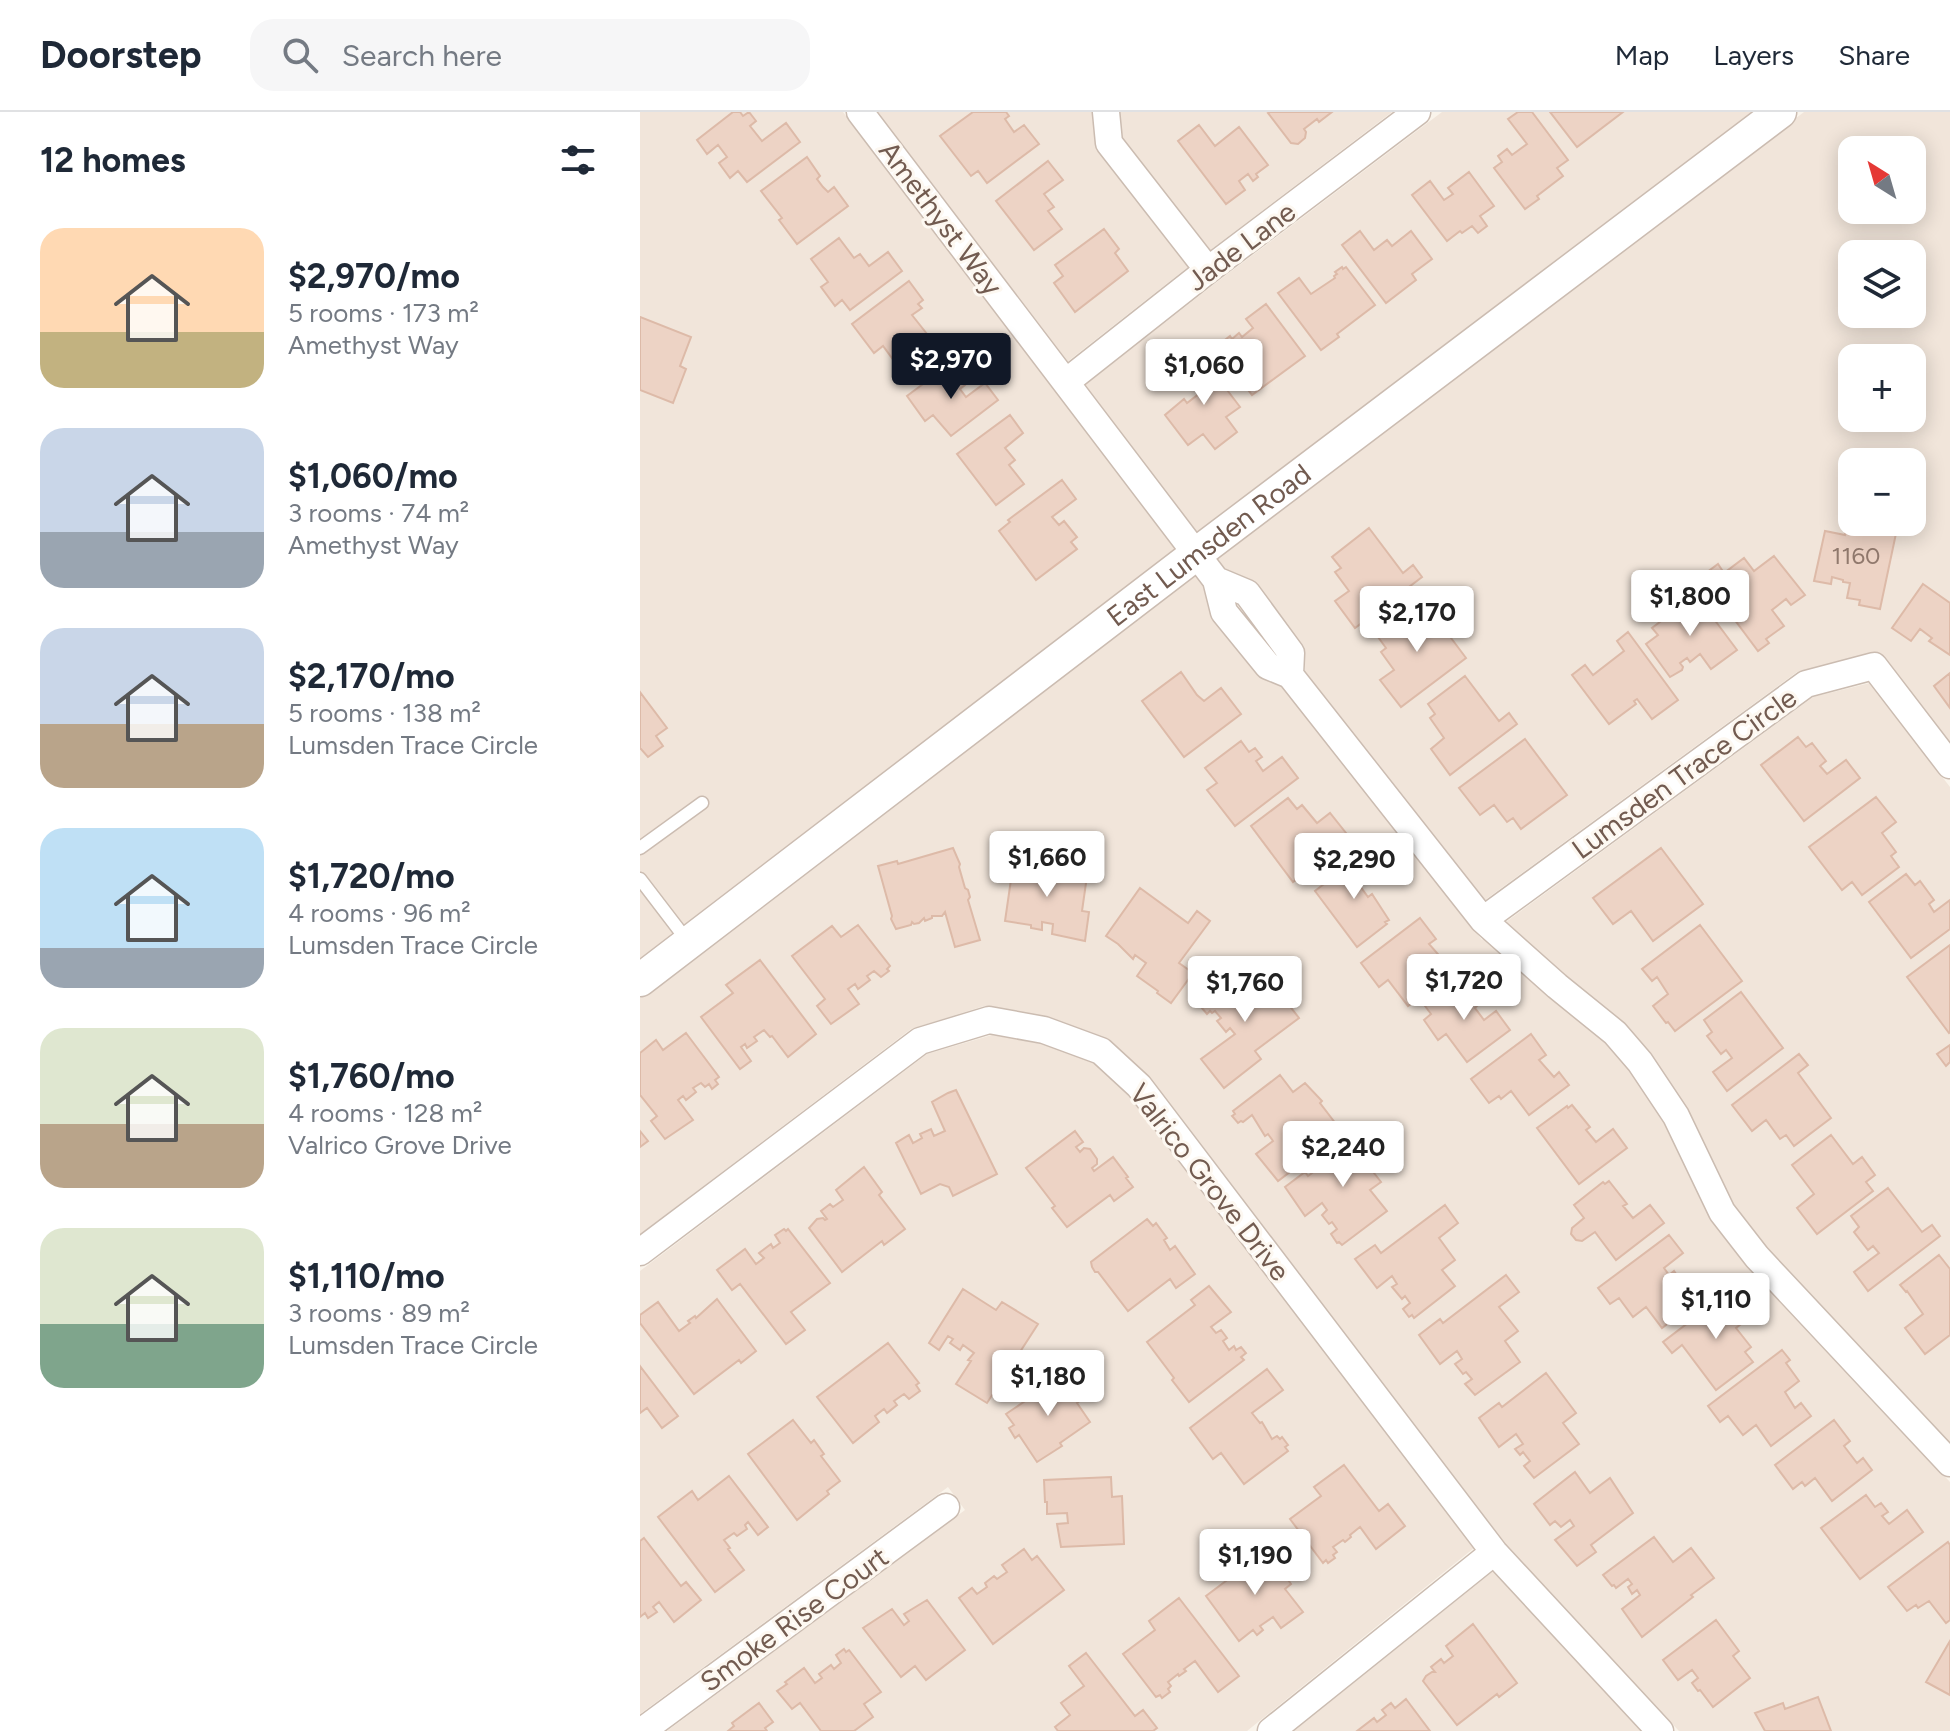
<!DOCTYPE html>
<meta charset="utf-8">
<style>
body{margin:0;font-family:Figtree,sans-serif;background:#f6f6f7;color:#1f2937;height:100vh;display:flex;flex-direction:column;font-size:30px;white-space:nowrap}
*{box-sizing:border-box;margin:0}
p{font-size:26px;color:#747a83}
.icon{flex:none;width:44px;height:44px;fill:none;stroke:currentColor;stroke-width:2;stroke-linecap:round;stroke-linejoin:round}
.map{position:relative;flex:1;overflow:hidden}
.side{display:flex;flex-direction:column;background:#fff;width:640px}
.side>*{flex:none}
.needle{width:52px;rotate:323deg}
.tools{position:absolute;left:1198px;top:24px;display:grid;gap:16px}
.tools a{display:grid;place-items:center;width:88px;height:88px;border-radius:16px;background:#fff;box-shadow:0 4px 20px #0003;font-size:40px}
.price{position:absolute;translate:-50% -68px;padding:0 18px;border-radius:8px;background:#fff;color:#222;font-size:26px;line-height:52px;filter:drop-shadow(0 2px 4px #0008)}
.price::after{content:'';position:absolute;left:50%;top:48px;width:24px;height:18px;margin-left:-12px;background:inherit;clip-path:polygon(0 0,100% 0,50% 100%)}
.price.current{background:#111827;color:#fff}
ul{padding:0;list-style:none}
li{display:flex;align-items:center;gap:24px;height:200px;padding:0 40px}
li span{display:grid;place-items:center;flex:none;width:224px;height:160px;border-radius:24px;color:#555}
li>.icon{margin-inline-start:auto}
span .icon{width:96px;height:96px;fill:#fffc;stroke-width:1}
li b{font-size:34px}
h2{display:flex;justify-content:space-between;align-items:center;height:96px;padding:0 40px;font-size:34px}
header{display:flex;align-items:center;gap:48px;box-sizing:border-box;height:112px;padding:0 40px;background:#fff;border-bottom:2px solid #e0e1e3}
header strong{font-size:38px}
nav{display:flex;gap:44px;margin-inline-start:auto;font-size:28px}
.search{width:560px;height:72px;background:#f6f6f7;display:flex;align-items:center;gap:20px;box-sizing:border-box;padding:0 28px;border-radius:24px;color:#747a83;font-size:30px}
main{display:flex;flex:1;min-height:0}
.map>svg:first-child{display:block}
.residential{fill:#f1e5da;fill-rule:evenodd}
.building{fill:#edd3c5;stroke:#ddbaa8;stroke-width:2}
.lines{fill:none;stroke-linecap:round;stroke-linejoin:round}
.service-casing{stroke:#cbbcb1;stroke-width:15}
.minor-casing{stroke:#cbbcb1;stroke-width:29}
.tertiary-casing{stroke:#cbbcb1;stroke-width:35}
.service{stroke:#fff;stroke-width:12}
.minor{stroke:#fff;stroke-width:26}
.tertiary{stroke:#fff;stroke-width:32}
.labels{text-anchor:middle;stroke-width:6;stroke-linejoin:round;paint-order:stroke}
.number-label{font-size:24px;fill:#91796d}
.street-label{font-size:28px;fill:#725b50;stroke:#fdf8f1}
</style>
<header>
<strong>Doorstep</strong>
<div class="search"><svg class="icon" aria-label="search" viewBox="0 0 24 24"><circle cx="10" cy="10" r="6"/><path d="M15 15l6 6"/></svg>Search here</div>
<nav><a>Map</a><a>Layers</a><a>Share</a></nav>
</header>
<main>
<section class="side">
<h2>12 homes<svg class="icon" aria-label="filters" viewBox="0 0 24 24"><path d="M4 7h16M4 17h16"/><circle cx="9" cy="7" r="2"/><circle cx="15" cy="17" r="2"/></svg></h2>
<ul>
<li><span style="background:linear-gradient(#ffd9b3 65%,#c2b280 0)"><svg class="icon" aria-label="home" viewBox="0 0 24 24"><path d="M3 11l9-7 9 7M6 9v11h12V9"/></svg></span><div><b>$2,970/mo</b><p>5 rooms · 173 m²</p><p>Amethyst Way</p></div></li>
<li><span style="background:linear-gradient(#c9d6e8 65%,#9aa5b1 0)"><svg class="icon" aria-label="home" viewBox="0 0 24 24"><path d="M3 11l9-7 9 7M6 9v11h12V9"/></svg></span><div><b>$1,060/mo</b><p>3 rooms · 74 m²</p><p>Amethyst Way</p></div></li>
<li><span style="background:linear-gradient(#c9d6e8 60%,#b9a48a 0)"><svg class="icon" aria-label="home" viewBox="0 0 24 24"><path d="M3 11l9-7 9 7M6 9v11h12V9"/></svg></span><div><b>$2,170/mo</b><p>5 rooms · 138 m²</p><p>Lumsden Trace Circle</p></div></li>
<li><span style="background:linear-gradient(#bfe0f5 75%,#9aa5b1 0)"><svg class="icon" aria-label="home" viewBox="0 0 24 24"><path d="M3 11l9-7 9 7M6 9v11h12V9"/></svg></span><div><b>$1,720/mo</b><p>4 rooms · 96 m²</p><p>Lumsden Trace Circle</p></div></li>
<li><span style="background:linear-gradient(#dfe7d0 60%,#b9a48a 0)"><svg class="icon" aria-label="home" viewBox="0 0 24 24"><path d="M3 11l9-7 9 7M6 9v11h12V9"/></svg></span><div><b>$1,760/mo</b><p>4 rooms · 128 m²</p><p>Valrico Grove Drive</p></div></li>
<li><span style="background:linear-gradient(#dfe7d0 60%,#7fa58c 0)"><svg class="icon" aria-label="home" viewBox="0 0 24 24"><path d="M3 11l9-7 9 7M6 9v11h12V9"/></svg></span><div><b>$1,110/mo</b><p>3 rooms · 89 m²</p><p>Lumsden Trace Circle</p></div></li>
</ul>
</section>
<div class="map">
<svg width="1310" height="1619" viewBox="0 0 1310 1619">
<rect width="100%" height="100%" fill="#faf4eb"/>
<path class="residential" d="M0 0H203L537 438 0 849Z
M236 0H452L455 31 459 40 548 155 427 250Z
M479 0H752L569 139 482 27Z
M802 0H1116L558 422 445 273 577 170Z
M1164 0H1310V631L1244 546 1229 541 1157 560 845 788 665 559V543L661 533 617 473 611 468 584 456 576 446ZM1212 38H1272V98H1212ZM1212 142H1272V202H1212ZM1212 246H1272V306H1212ZM1212 350H1272V410H1212Z
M555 462 563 473 574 508 618 562 625 567 643 574 842 828 844 826 909 884 966 931 990 958 1024 1010 1070 1105 1106 1153 1310 1370V1619H1039L864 1431 508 964 464 926 407 905 350 894H344L271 917 0 1122V886Z
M1230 571 1310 675V1332L1127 1137 1094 1093 1049 999 1010 941 983 910 925 863 866 810 1173 585Z
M352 923 402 932 454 951 490 983 834 1436 607 1619H27L325 1398 308 1375 0 1602V1159L287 942Z
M853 1459 1002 1619H654Z"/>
<path class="building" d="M93 0H100L103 4 109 0 116 9 110 14 122 29 146 11 160 30 107 70 98 59 90 66 79 51 87 45 78 33 67 42 57 28Z
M333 0H366L369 4 365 7 374 20 384 13 399 32 347 71 338 59 331 64 300 24Z
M630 0H692L679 10 677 7 664 17 666 20 665 26 658 32 651 31 628 1Z
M878 0H892L928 48 917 56 923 64 897 84 899 87 885 97 854 56 862 50 858 44 867 37 872 43 887 32 868 7Z
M910 0H983L937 35Z
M559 13 575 34 599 15 628 53 616 62 618 65 613 69 608 62 599 69 605 78 586 92 538 29Z
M167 45 180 64 177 67 183 75 188 80 194 75 208 94 157 132 139 108 142 106 121 79Z
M408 49 423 68 404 82 414 95 408 99 422 117 394 138 356 89Z
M829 60 854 94 840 104 847 114 838 121 832 114 822 121 820 119 807 129 772 83 790 69 804 88 813 82 808 76Z
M464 117 479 137 475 141 488 159 435 200 414 171 423 164 415 153Z
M720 119 734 138 747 128 752 134 771 119 792 147 772 162 776 168 746 191 702 133Z
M199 126 214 146 220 142 229 154 248 140 262 159 210 198 202 188 195 194 181 175 188 170 171 147Z
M702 155 703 157 706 155 735 193 697 222 699 225 681 238 638 181 659 166 671 182 695 166 694 164 697 162 695 160Z
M269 169 283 188 278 192 282 196 272 203 287 222 281 226 288 235 260 257 243 234 234 241 212 212Z
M626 192 665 244 612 283 576 235 590 224 592 227 599 221 602 225 613 216 606 207Z
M0 205 51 225 40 254 46 257 33 291 0 278Z
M559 241 600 295 586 305 597 320 575 337 563 322 548 333 525 303 544 287 547 291 560 281 540 255Z
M310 252 325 273 320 277 326 285 345 271 358 288 311 324 293 303 285 309 267 284Z
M370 303 383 321 365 336 375 348 369 353 384 372 356 393 317 342Z
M422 368 436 387 412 405 419 413 424 409 437 425 431 430 437 437 396 468 359 419 370 410 368 408Z
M1209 402 1212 403V410H1248L1258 412 1240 497 1219 493 1220 488 1207 486 1210 471 1203 470V468L1192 465 1191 472 1174 469 1185 419 1205 423Z
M729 416 763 461 773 453 782 465 715 516 695 489 709 479 695 460 701 456 692 445Z
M1134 444 1165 483 1151 493 1146 487 1132 498 1144 514 1126 527 1129 531 1118 539 1062 464 1078 452 1084 461 1104 446 1114 459Z
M1283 472 1310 491V543L1289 529 1292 526 1280 517 1271 529 1252 516Z
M1056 483 1097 538 1071 557 1060 542 1050 550 1047 546 1040 551 1043 555 1042 558 1030 565 1006 532 1018 523 1012 516Z
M784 490 826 546 761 595 740 568 754 558 741 540 746 536 738 525Z
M988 520 1038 588 1012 607 997 587 994 589 996 592 969 612 932 563 945 553 953 563 984 539 977 529Z
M541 560 557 583 564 589 581 576 601 602 544 645 502 589Z
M1310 561V596L1294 574Z
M825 564 859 609 869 601 877 612 810 663 791 637 804 626 790 606 795 602 788 592Z
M0 580 27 616 16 624 23 634 8 645 0 636Z
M1158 625 1166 635 1172 631 1186 649 1180 654 1187 662 1206 648 1220 666 1164 709 1121 653Z
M885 627 927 683 881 717 873 706 867 710 854 693 840 703 819 676Z
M601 629 609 640 615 636 622 645 616 649 623 659 642 645 658 666 595 714 567 678 577 671 565 656Z
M1236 685 1256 710 1242 721 1256 740 1251 744 1259 755 1222 783 1212 770 1202 778 1169 735Z
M648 686 657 697 662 693 677 711 690 701 710 726 653 770 611 714Z
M313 736 320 752 319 755 325 776 328 778 330 785 328 788 340 828 315 835 305 800 302 804H292V806L285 809 284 806 279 811 274 812 272 810 271 813 256 817 251 807 252 804 238 754 257 749 258 752Z
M1021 736 1063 792 1013 829 991 799 973 812 953 786Z
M375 740 393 742 391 757 447 764 442 799 449 800 445 829 412 822 413 812 402 810V818L391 816V813L365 809Z
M723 742 737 761 720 774 728 785 732 782 749 808 745 810 747 812 717 835 675 779Z
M1266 762 1275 773 1280 769 1294 788 1289 792 1294 800 1310 788V817L1271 846 1229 790Z
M500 776 548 811 557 799 570 809 539 851 553 861 531 891 517 881 518 879 497 864 506 851 495 843 493 847 478 832 466 824Z
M780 806 796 827 789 832 803 848 809 844 818 857 768 894 748 868 739 875 721 851Z
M218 813 250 854 247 857 249 859 241 865 234 859 227 864 230 868 218 877 215 872 208 877 219 892 191 912 177 894 185 887 152 844 192 814 201 825Z
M1060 813 1102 869 1035 919 1028 910 1026 911 1013 894 1028 882 1017 865 1012 869 1002 857Z
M1310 833V920L1309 921 1267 865Z
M120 848 176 922 148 945 132 924 130 925 124 918 114 925 117 929 107 936 105 932 101 935 111 949 100 957 61 905 93 881 86 873Z
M604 858 616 875 628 866 659 906 615 939 621 947 584 976 561 947 595 922 590 916 586 920 577 909 581 906 575 899 572 901 570 899 567 902 561 895 563 893 561 890Z
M815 871 816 873 820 871 830 883 838 893 835 896 844 908 856 899 870 918 827 950 806 922 798 928 784 908 791 902 785 894Z
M1101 880 1143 936 1087 979 1073 960 1092 946 1086 938 1081 942 1067 924 1072 920 1064 908Z
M46 921 79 965 75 968 78 972 72 977 69 972 65 975 61 971 53 976 56 980 46 988 43 984 38 988 53 1008 25 1027 11 1009 17 1004 0 983V941L16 928 23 938Z
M891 922 906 943 899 948 914 965 919 960 929 973 889 1003 871 979 861 987 859 984 849 991 831 967Z
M1310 933V950L1306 954 1297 942Z
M1159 942 1168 953 1158 961 1191 1006 1154 1034 1146 1023 1140 1027 1126 1008 1112 1019 1092 993Z
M640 963 653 980 665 971 682 989 680 991 696 1012 652 1045 659 1053 638 1069 616 1042 633 1029 628 1022 625 1024 612 1003 603 1010 601 1009 598 1011 592 1004 595 1002 593 999Z
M316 978 357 1062 313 1084 309 1075 300 1072 281 1082 256 1031 269 1023 273 1031 282 1026 280 1022 291 1017 294 1024 305 1019 292 990 308 981Z
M932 993 950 1015 946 1018 956 1030 973 1017 987 1036 939 1072 897 1016 927 994 928 996Z
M731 1016 743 1032 723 1047 741 1070 730 1078 747 1099 702 1133 699 1130 697 1131 691 1122 697 1117 692 1110 689 1112 682 1103 687 1098 682 1091 665 1104 645 1075 665 1060 668 1064Z
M0 1019 8 1029 0 1035Z
M435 1019 443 1030 436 1035 440 1040 444 1036 450 1037 457 1047V1052L452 1056 454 1059 473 1045 488 1065 486 1066 493 1075 474 1089 470 1083 427 1115 412 1096 415 1094 386 1056Z
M1191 1023 1213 1052 1222 1045 1235 1063 1226 1070 1233 1079 1177 1122 1157 1096 1174 1082 1152 1053Z
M224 1055 242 1080 239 1083 265 1117 244 1133 242 1129 202 1160 169 1116 177 1107 183 1106 185 1108 187 1107 181 1099 190 1092 193 1095 203 1088 196 1078Z
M969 1069 987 1092 983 1094 993 1106 1010 1093 1024 1111 976 1148 955 1120 942 1129 936 1128 931 1122 932 1116 944 1106 934 1093 963 1070 965 1072Z
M1248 1076 1282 1120 1292 1113 1300 1124 1228 1179 1214 1160 1239 1141 1233 1134 1228 1138 1214 1120 1219 1115 1211 1104Z
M805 1093 818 1111 799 1126 815 1148 802 1158 815 1174 774 1206 772 1203 769 1205 763 1197 770 1191 765 1184 762 1187 752 1175 757 1172 752 1164 737 1176 715 1147 735 1133 741 1141Z
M507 1107 513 1114 516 1111 527 1126 524 1128 530 1138 535 1134 555 1162 536 1176 530 1167 488 1199 458 1160H455L452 1155 451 1150Z
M144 1117 146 1119 148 1117 190 1171 151 1200 165 1218 146 1232 100 1172 92 1178 77 1158 105 1137 116 1152 124 1146 119 1141 131 1132 133 1136 140 1131 135 1123Z
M1029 1123 1043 1141 1024 1156 1029 1163 1034 1159 1046 1176 1052 1172 1062 1185 1022 1216 1006 1195 993 1205 979 1186 970 1192 958 1176Z
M1299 1143 1310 1157V1223L1285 1242 1265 1216 1283 1202 1267 1179 1266 1180 1260 1173Z
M866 1163 879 1180 859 1195 878 1219 865 1229 880 1250 835 1283 825 1272 832 1267 826 1260 823 1262 815 1252 822 1247 817 1239 800 1252 779 1223 800 1207 803 1211Z
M569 1174 591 1200 571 1215 576 1221 581 1218 587 1226 583 1229 589 1238 594 1234 596 1238 601 1235 606 1241 601 1245 604 1248 549 1290 532 1268 534 1266 507 1230 555 1193 551 1188Z
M323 1177 356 1198 362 1190 398 1212 347 1291 316 1272 331 1249 328 1248 334 1241 323 1233 320 1238 310 1231 313 1227 308 1224 299 1238 289 1231Z
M1090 1179 1110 1205 1096 1216 1111 1235 1105 1240 1113 1250 1076 1278 1042 1233 1032 1241 1023 1230Z
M77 1187 116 1239 101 1251 99 1248 54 1282 0 1211V1203L18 1190 39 1219 50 1211 48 1209 55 1204 56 1206Z
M248 1231 279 1271 276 1273 280 1279 269 1287 264 1282 254 1289 257 1293 247 1301 244 1297 235 1304 239 1310 213 1331 177 1285Z
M1142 1238 1150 1248 1146 1251 1159 1269 1145 1280 1155 1296 1161 1291 1171 1304 1131 1334 1116 1313 1103 1323 1088 1304 1080 1310 1068 1294Z
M0 1254 38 1304 22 1316 7 1296 0 1301Z
M627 1257 643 1278 612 1301 620 1311 622 1310 632 1327 637 1324 640 1327 642 1325 648 1333 645 1335 648 1339 604 1372 581 1341 573 1347 550 1316Z
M906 1261 936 1301 923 1311 939 1332 894 1366 884 1354 890 1349 883 1340 880 1343 875 1337 883 1332 876 1322 859 1335 839 1306 859 1291 862 1295Z
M425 1262 442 1287 437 1291 450 1310 420 1331 422 1334 397 1350 379 1323 375 1326 369 1316 374 1313 366 1302Z
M153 1308 171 1331 174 1328 184 1342 181 1344 200 1369 187 1379 189 1382 157 1408 108 1342Z
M1194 1308 1210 1329 1204 1334 1217 1351 1223 1346 1232 1358 1192 1389 1175 1366 1165 1374 1162 1370 1153 1377 1135 1353Z
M704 1353 739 1399 748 1392 765 1414 736 1437 720 1415 710 1423 711 1425 705 1430 703 1428 693 1435 697 1440 693 1443 695 1446 688 1451 686 1448 683 1451 650 1407 681 1384 674 1375Z
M935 1360 950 1381 970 1366 993 1401 951 1433 956 1440 937 1454 915 1428 934 1414 930 1408 921 1415 915 1409 910 1413 894 1392Z
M89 1364 128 1415 118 1423 108 1410 105 1413 107 1417 97 1424 94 1421 84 1428 90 1436 88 1437 104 1458 75 1480 18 1405 52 1379 58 1388Z
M471 1365 472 1385 482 1384 484 1432 421 1435 417 1412 428 1411 427 1401 407 1402V1390H405L404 1368Z
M1226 1383 1235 1395 1241 1391 1248 1400 1242 1404 1249 1412 1267 1398 1283 1420 1220 1467 1181 1416Z
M1014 1425 1033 1450 1051 1436 1074 1466 1051 1483 1053 1485 1002 1525 982 1497 1000 1483 997 1478 992 1482 988 1475 992 1472 988 1467 976 1476 974 1473 972 1474 963 1463Z
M4 1426 41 1474 46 1470 61 1488 34 1510 19 1490 13 1495 17 1500 8 1506 5 1501 0 1505V1429Z
M1308 1430 1310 1433V1508L1306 1511 1289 1489 1278 1496 1276 1493 1267 1499 1248 1475Z
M625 1436 651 1472 645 1477 663 1500 641 1516 633 1505 620 1514 623 1518 617 1523 613 1518 599 1529 566 1484 606 1454 604 1452Z
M384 1437 392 1448 397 1444 424 1478 353 1532 319 1486 332 1476 337 1482 347 1475 345 1471 354 1464 357 1467 367 1460 362 1453Z
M539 1486 599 1564 578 1580 555 1549 544 1557 546 1559 539 1564 538 1562 528 1570 531 1574 528 1577 530 1580 522 1586 520 1583 516 1585 483 1542 515 1518 509 1509Z
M287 1488 325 1538 286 1568 275 1554 261 1565 223 1516 252 1497 264 1513 269 1509 264 1502Z
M1076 1508 1099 1539 1093 1544 1110 1566 1073 1595 1060 1578 1058 1579 1052 1571 1058 1566 1052 1558 1038 1568 1023 1548Z
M833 1512 877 1571 859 1585 857 1582 817 1613 783 1569 786 1564 792 1560H795L791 1555 801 1547 804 1551 813 1544 806 1534Z
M1310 1529V1583L1286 1570Z
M204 1537 206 1540 209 1538 241 1580 224 1592 233 1605 214 1619H181L160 1591 152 1597 137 1579 147 1572 145 1570 164 1556 175 1571 182 1566 179 1562 191 1553 194 1557 201 1551 196 1543Z
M446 1541 495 1604 503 1598 517 1616 513 1619H418L415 1615 430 1603 421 1591 444 1574 429 1554Z
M1178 1585 1191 1619H1125L1115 1601 1143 1591 1145 1597Z
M766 1587 790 1619H717L734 1606 737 1610 746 1603 742 1598 751 1591 755 1596Z
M119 1591 133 1610 125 1616 127 1619H88L94 1614 92 1611Z"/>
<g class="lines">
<defs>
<path id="service" d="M0 736 62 691
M0 767 49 831"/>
<path id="minor" d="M220 0 576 468 584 500 628 554 650 563 651 541 607 481 576 468
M466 0 469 31 568 158
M426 270 568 158 777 0
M650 563 843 808
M1310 653 1234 554 1166 572 843 808 917 874 975 921 1000 950 1036 1004 1082 1100 1117 1145 1310 1351
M0 1140 280 929 349 908 404 918 461 939 499 974 854 1440 1020 1619
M2 1619 306 1395
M631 1619 854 1440"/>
<g id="tertiary">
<path id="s1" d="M0 868 556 442 1140 0"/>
</g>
</defs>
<use href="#service" class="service-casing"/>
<use href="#minor" class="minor-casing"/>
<use href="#tertiary" class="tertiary-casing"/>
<use href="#service" class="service"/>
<use href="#minor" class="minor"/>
<use href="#tertiary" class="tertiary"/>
</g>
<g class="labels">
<g class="number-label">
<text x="1216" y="452">1160</text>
</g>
<g class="street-label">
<text transform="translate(301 106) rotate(53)" y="10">Amethyst Way</text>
<text transform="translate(601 134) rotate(-37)" y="10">Jade Lane</text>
<text dy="10" stroke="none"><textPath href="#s1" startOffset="716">East Lumsden Road</textPath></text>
<text transform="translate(1044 661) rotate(-36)" y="10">Lumsden Trace Circle</text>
<text transform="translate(570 1070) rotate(52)" y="10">Valrico Grove Drive</text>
<text transform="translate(154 1507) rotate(-36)" y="10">Smoke Rise Court</text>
</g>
</g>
</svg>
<div class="tools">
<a><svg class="needle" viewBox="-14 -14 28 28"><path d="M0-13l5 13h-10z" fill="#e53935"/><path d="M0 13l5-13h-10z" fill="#747a83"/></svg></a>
<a><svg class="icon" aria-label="layers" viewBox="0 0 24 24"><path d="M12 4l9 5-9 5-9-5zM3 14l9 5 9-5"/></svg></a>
<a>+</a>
<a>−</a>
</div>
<b class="price current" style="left:311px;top:289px">$2,970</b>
<b class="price" style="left:564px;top:295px">$1,060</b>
<b class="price" style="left:1050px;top:526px">$1,800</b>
<b class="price" style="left:777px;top:542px">$2,170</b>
<b class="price" style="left:407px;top:787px">$1,660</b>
<b class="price" style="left:714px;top:789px">$2,290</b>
<b class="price" style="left:824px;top:910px">$1,720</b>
<b class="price" style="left:605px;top:912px">$1,760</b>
<b class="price" style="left:703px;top:1077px">$2,240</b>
<b class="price" style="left:1076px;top:1229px">$1,110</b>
<b class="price" style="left:408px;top:1306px">$1,180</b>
<b class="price" style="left:615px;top:1485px">$1,190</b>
</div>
</main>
